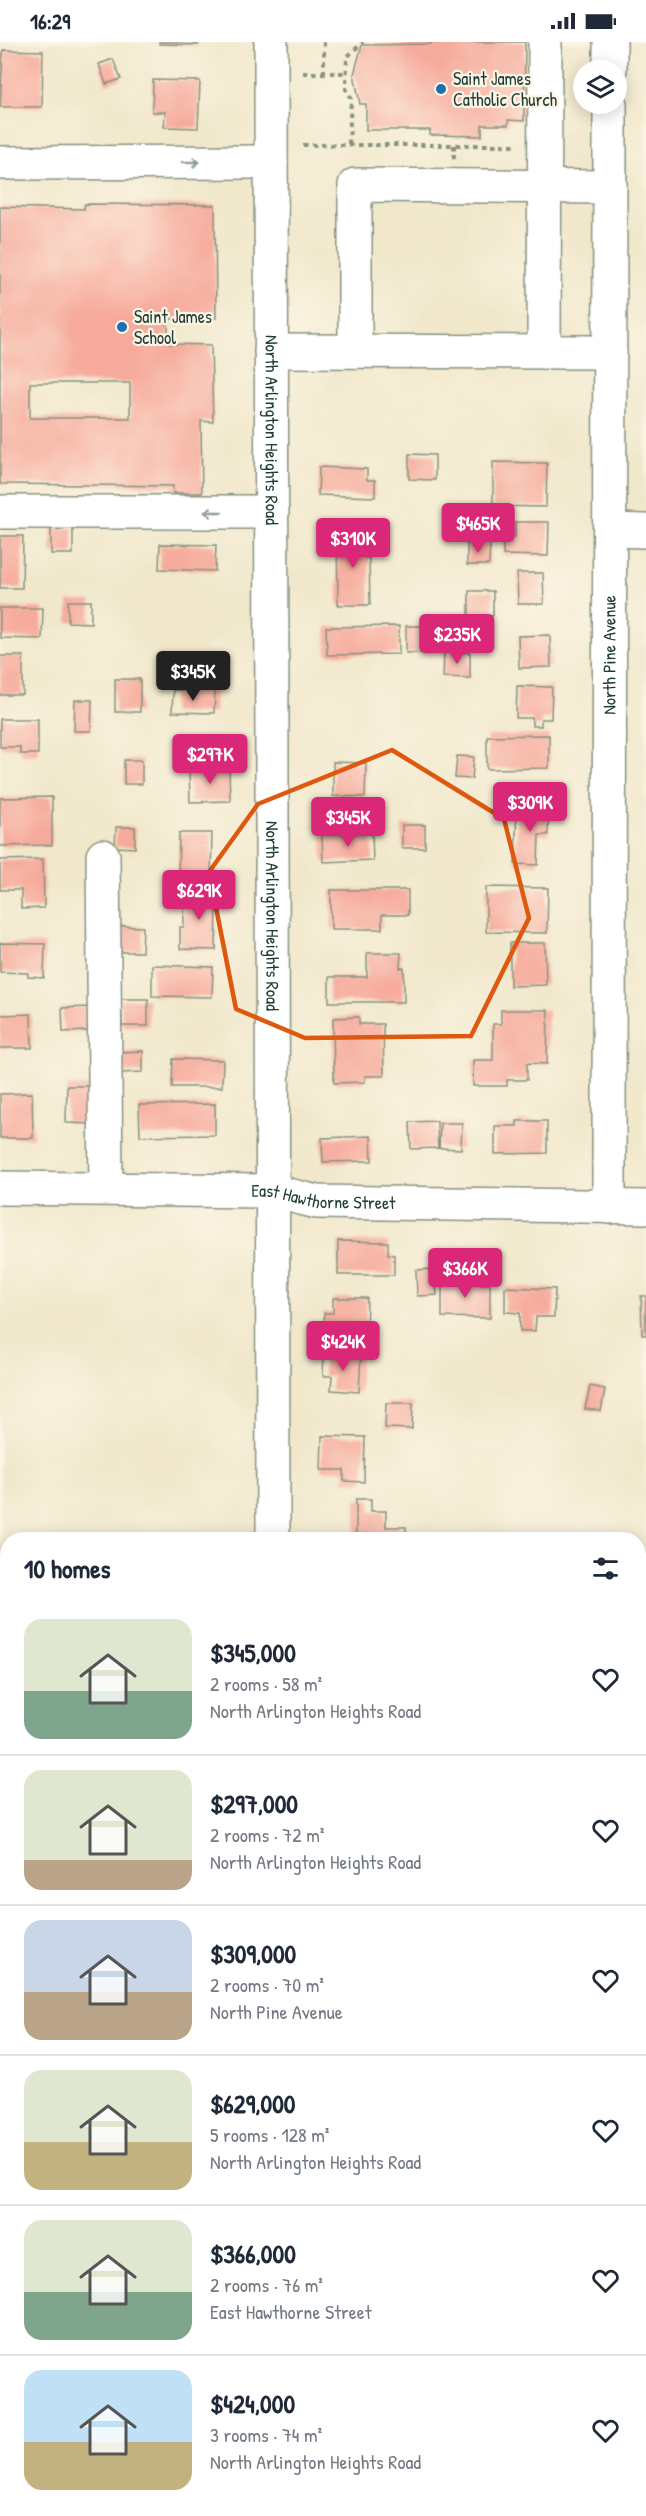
<!DOCTYPE html>
<meta charset="utf-8">
<style>
body{margin:0;font-family:"Patrick Hand",sans-serif;background:#f2f2f3;color:#1f2937;height:100vh;display:flex;flex-direction:column;font-size:22px;white-space:nowrap}
*{box-sizing:border-box;margin:0}
p{font-size:20px;color:#747a83}
.icon{flex:none;width:33px;height:33px;fill:none;stroke:currentColor;stroke-width:2;stroke-linecap:round;stroke-linejoin:round}
.map{position:relative;flex:1;overflow:hidden}
.drawer{position:absolute;left:0px;top:1490px;width:646px;height:986px;display:flex;flex-direction:column;background:#fff;border-radius:24px 24px 0 0;box-shadow:0 3px 15px #0003}
.drawer>*{flex:none}
.tools{position:absolute;left:573px;top:18px;display:grid;gap:12px}
.tools a{display:grid;place-items:center;width:54px;height:54px;border-radius:50%;background:#fff;box-shadow:0 3px 15px #0003;font-size:30px}
.price{position:absolute;translate:-50% -51px;padding:0 14px;border-radius:6px;background:#db2777;color:#fff;font-size:20px;line-height:39px;filter:drop-shadow(0 2px 3px #0008)}
.price::after{content:'';position:absolute;left:50%;top:36px;width:18px;height:14px;margin-left:-9px;background:inherit;clip-path:polygon(0 0,100% 0,50% 100%)}
.price.current{background:#222;color:#fff}
ul{padding:0;list-style:none}
li{display:flex;align-items:center;gap:18px;height:150px;padding:0 24px}
li+li{border-top:2px solid #e0e1e3}
li span{display:grid;place-items:center;flex:none;width:168px;height:120px;border-radius:18px;color:#555}
li>.icon{margin-inline-start:auto}
span .icon{width:72px;height:72px;fill:#fffc;stroke-width:1}
li b{font-size:26px}
h2{display:flex;justify-content:space-between;align-items:center;height:72px;padding:0 24px;font-size:26px}
.status{display:flex;justify-content:space-between;align-items:center;height:42px;padding:0 30px;background:#fff;direction:ltr}
.status svg{height:16px;fill:currentColor}
.map>svg:first-child{display:block}
.building{fill:#f6aa9b;fill-rule:evenodd}
.lines{fill:none;stroke-linecap:round;stroke-linejoin:round}
.minor-casing{stroke:#889280;stroke-width:36}
.major-casing{stroke:#889280;stroke-width:36}
.path{stroke:#889280;stroke-width:4;stroke-dasharray:4.5 4.5;stroke-linecap:butt}
.minor{stroke:#fff;stroke-width:33}
.major{stroke:#fff;stroke-width:33}
.oneway{stroke:#8f9e9a}
.marked{fill:none;stroke:#de580e;stroke-width:4.5;stroke-linejoin:round}
.poi-dot{fill:#1f6fb2;stroke:#fcf5e5;stroke-width:2}
.labels{text-anchor:middle;stroke-width:4.5;stroke-linejoin:round;paint-order:stroke}
.poi-label{font-size:18px;fill:#1f3d34;stroke:#fcf5e5;text-anchor:start}
.street-label{font-size:18px;fill:#1f3d34;stroke:#fcf5e5}
</style>
<div class="status"><b>16:29</b><svg viewBox="0 0 49 12"><path d="M0 12V9h3v3zM5 12V6h3v6zM10 12V3h3v9zM15 12V0h3v12zM26 1h20v11H26zM47 4h2v5h-2z"/></svg></div>
<div class="map">
<svg width="646" height="2474" viewBox="0 0 646 2474">
<rect width="100%" height="100%" fill="#fcf5e5"/>
<filter id="ink" filterUnits="userSpaceOnUse"><feTurbulence type="fractalNoise" baseFrequency=".0167" numOctaves="2"/><feDisplacementMap in="SourceGraphic" scale="12" xChannelSelector="R" yChannelSelector="G"/><feConvolveMatrix kernelMatrix="1 2 1 2 8 2 1 2 1" color-interpolation-filters="sRGB"/></filter>
<filter id="wash" filterUnits="userSpaceOnUse"><feTurbulence type="fractalNoise" baseFrequency=".008" numOctaves="4" result="noise"/><feDisplacementMap in="SourceGraphic" scale="24" xChannelSelector="R" yChannelSelector="G"/><feGaussianBlur stdDeviation="1.35" result="paint"/><feColorMatrix in="noise" values="0 0 0 0 0 0 0 0 0 0 0 0 0 0 0 0 0 1.4 0 .05"/><feComposite in="paint" operator="in"/></filter>
<g filter="url(#wash)">
<rect width="100%" height="100%" fill="#f1e8cc"/>
<g id="blocks">
<path class="building" d="M159 0H198V3L159 2Z
M431 0H525L524 79 508 78V83H482V94L430 93V88H366V62H360L354 32 362 3 431 2Z
M3 8 43 9 42 65H0Z
M113 17 121 37 106 42 99 22Z
M153 38 200 39 198 86 164 85 165 70H152Z
M85 162 215 163 216 276 168 277V302L211 303 213 380 201 379 202 451H173V444L0 442V165L84 167ZM30 341H130V376H30Z
M409 412 435 413V438L409 437Z
M493 420 547 421 546 465 493 464Z
M319 425 367 427V438H375V455L318 453Z
M515 480H549L548 514 503 513V494L515 495Z
M51 486H73V512H51Z
M337 489H365V516H369L370 563H338Z
M0 494H23L22 546H0Z
M467 500 490 501 489 523H467Z
M160 502 216 503 215 529 159 527Z
M517 531H543L544 562H518Z
M469 549H493V574H469Z
M68 559H91V581L68 580Z
M0 566H43L42 597 0 596Z
M399 584V612L327 613 326 585Z
M406 584H436L437 610 406 611Z
M550 593 551 625 519 626 518 594Z
M444 610 470 611V636L443 635Z
M0 614H23V653H0Z
M115 637H140V670H115Z
M517 644 552 645 551 677H541V684H532V676H516Z
M173 648 215 649 214 671 172 670Z
M75 658H92L91 689H74Z
M0 677H38V712H20V705H0Z
M549 693V726L487 727V694Z
M457 714 474 715 472 737 455 736Z
M124 718H142V742H124Z
M333 720 366 721 365 755 333 754Z
M229 726 230 759 190 760 189 727Z
M52 755V803L0 804V756Z
M517 763 549 764 548 793H539L538 823 515 822Z
M402 783H425V806H402Z
M116 785H135V806L115 805Z
M179 791H212L211 835 178 833Z
M372 791 373 818 323 820 322 793Z
M43 817 44 866 21 867V848H0V818Z
M486 845 548 846 547 891 486 890Z
M184 847H210V866H217L216 908 180 907V885H184Z
M331 848H408V873H382V887H331Z
M118 884 143 885 142 910H117Z
M0 901 45 902 44 936 28 935V931L0 930Z
M510 901H545L546 943 510 944Z
M367 911H401L400 926H404V960H329V935H367Z
M152 923 213 925 212 955 152 954Z
M121 957H148V984H122Z
M89 965 90 989 63 990 62 966Z
M501 968H548L547 1022 527 1021V1038H507V1044H473V1018H493V982H501Z
M31 972 32 1006H0V973Z
M359 975V982H383L384 1034H365V1040L334 1041 333 976Z
M143 1009V1030L119 1031V1010Z
M173 1017 223 1018 222 1045H172Z
M67 1044H92L91 1082 66 1081Z
M32 1051 33 1096H0V1052Z
M215 1062V1093L140 1094 139 1063Z
M437 1079 438 1106 411 1107 410 1080Z
M517 1079H547V1111L495 1112V1084H517Z
M440 1081H462L461 1107 439 1106Z
M371 1094 372 1119 323 1120 322 1096Z
M338 1199 388 1200V1212L394 1213V1233H338Z
M435 1227 437 1253 417 1254 416 1228Z
M442 1235H461V1241L490 1242V1276L442 1275Z
M505 1245 555 1247 554 1275H536L535 1289H520V1271L505 1270Z
M641 1254H646V1293H642Z
M333 1256H367L366 1296H324V1271H333Z
M324 1313 361 1314 359 1350 331 1348 332 1334H323Z
M590 1344 605 1347 601 1369 585 1367Z
M386 1361H413L412 1387 385 1386Z
M322 1394 365 1395 364 1440 344 1439V1428H321Z
M356 1457H371V1469H386V1485H406V1497H356Z
M639 1698H646V1761H639Z"/>
</g>
</g>
<g filter="url(#ink)">
<use href="#blocks" fill-opacity="0" stroke="#889280" stroke-width="1.5"/>
<g class="lines">
<defs>
<g id="minor">
<path d="M610 0V28"/>
<path d="M0 121 271 120"/>
<path d="M271 309 610 310"/>
<path d="M355 309V143L610 145"/>
<path d="M544 310 545 0"/>
<path d="M0 470H272"/>
<path d="M610 488 646 489"/>
<path d="M103 814 106 1146"/>
<path id="s1" d="M0 1146 272 1149 317 1160 646 1165"/>
<path id="s2" d="M609 1165 610 62"/>
<path d="M0 1832H8"/>
<path d="M639 1838H646"/>
<path d="M0 2172H8"/>
<path d="M639 2175H646"/>
<path d="M608 2474V2468"/>
</g>
<g id="major">
<path id="s3" d="M271 0 273 1497"/>
<path d="M272 2474V2468"/>
</g>
</defs>
<use href="#minor" class="minor-casing"/>
<use href="#major" class="major-casing"/>
<path class="path" d="M324 0V31
M303 31H346
M349 102 351 56 346 47 347 15 363 0
M303 103H519
M454 103V117
M170 2474V2468"/>
<use href="#minor" class="minor"/>
<use href="#major" class="major"/>
</g>
<defs><path id="oneway-shaft" d="M-6 0H5M1.5-3L5.5 0L1.5 3" fill="none" stroke-width="1.6" stroke-linecap="round" stroke-linejoin="round" transform="scale(1.5)"/></defs>
<g class="oneway">
<use href="#oneway-shaft" transform="translate(191 120)"/>
<use href="#oneway-shaft" transform="translate(213 470) rotate(180)"/>
</g>
</g>
<path class="marked" d="M392 708 504 777 529 876 471 994 305 996 236 967 209 830 258 762Z"/>
<g class="poi-dot">
<circle cx="441" cy="47" r="6"/>
<circle cx="122" cy="285" r="6"/>
</g>
<g class="labels">
<g class="poi-label">
<text x="453" y="43">Saint James<tspan x="453" dy="21">Catholic Church</tspan></text>
<text x="134" y="281">Saint James<tspan x="134" dy="21">School</tspan></text>
</g>
<g class="street-label">
<text dy="6" stroke="none"><textPath href="#s3" startOffset="388">North Arlington Heights Road</textPath></text>
<text dy="6" stroke="none"><textPath href="#s2" startOffset="552">North Pine Avenue</textPath></text>
<text dy="6" stroke="none"><textPath href="#s3" startOffset="874">North Arlington Heights Road</textPath></text>
<text dy="6" stroke="none"><textPath href="#s1" startOffset="324">East Hawthorne Street</textPath></text>
</g>
</g>
</svg>
<div class="tools">
<a><svg class="icon" aria-label="layers" viewBox="0 0 24 24"><path d="M12 4l9 5-9 5-9-5zM3 14l9 5 9-5"/></svg></a>
</div>
<b class="price" style="left:478px;top:512px">$465K</b>
<b class="price" style="left:353px;top:527px">$310K</b>
<b class="price" style="left:457px;top:623px">$235K</b>
<b class="price current" style="left:193px;top:660px">$345K</b>
<b class="price" style="left:210px;top:743px">$297K</b>
<b class="price" style="left:530px;top:791px">$309K</b>
<b class="price" style="left:348px;top:806px">$345K</b>
<b class="price" style="left:199px;top:879px">$629K</b>
<b class="price" style="left:465px;top:1257px">$366K</b>
<b class="price" style="left:343px;top:1330px">$424K</b>
<section class="drawer">
<h2>10 homes<svg class="icon" aria-label="filters" viewBox="0 0 24 24"><path d="M4 7h16M4 17h16"/><circle cx="9" cy="7" r="2"/><circle cx="15" cy="17" r="2"/></svg></h2>
<ul>
<li><span style="background:linear-gradient(#dfe7d0 60%,#7fa58c 0)"><svg class="icon" aria-label="home" viewBox="0 0 24 24"><path d="M3 11l9-7 9 7M6 9v11h12V9"/></svg></span><div><b>$345,000</b><p>2 rooms · 58 m²</p><p>North Arlington Heights Road</p></div><svg class="icon" aria-label="heart" viewBox="0 0 24 24"><path d="M12 20l-8-8c-3-5 5-10 8-4 3-6 11-1 8 4z"/></svg></li>
<li><span style="background:linear-gradient(#dfe7d0 75%,#b9a48a 0)"><svg class="icon" aria-label="home" viewBox="0 0 24 24"><path d="M3 11l9-7 9 7M6 9v11h12V9"/></svg></span><div><b>$297,000</b><p>2 rooms · 72 m²</p><p>North Arlington Heights Road</p></div><svg class="icon" aria-label="heart" viewBox="0 0 24 24"><path d="M12 20l-8-8c-3-5 5-10 8-4 3-6 11-1 8 4z"/></svg></li>
<li><span style="background:linear-gradient(#c9d6e8 60%,#b9a48a 0)"><svg class="icon" aria-label="home" viewBox="0 0 24 24"><path d="M3 11l9-7 9 7M6 9v11h12V9"/></svg></span><div><b>$309,000</b><p>2 rooms · 70 m²</p><p>North Pine Avenue</p></div><svg class="icon" aria-label="heart" viewBox="0 0 24 24"><path d="M12 20l-8-8c-3-5 5-10 8-4 3-6 11-1 8 4z"/></svg></li>
<li><span style="background:linear-gradient(#dfe7d0 60%,#c2b280 0)"><svg class="icon" aria-label="home" viewBox="0 0 24 24"><path d="M3 11l9-7 9 7M6 9v11h12V9"/></svg></span><div><b>$629,000</b><p>5 rooms · 128 m²</p><p>North Arlington Heights Road</p></div><svg class="icon" aria-label="heart" viewBox="0 0 24 24"><path d="M12 20l-8-8c-3-5 5-10 8-4 3-6 11-1 8 4z"/></svg></li>
<li><span style="background:linear-gradient(#dfe7d0 60%,#7fa58c 0)"><svg class="icon" aria-label="home" viewBox="0 0 24 24"><path d="M3 11l9-7 9 7M6 9v11h12V9"/></svg></span><div><b>$366,000</b><p>2 rooms · 76 m²</p><p>East Hawthorne Street</p></div><svg class="icon" aria-label="heart" viewBox="0 0 24 24"><path d="M12 20l-8-8c-3-5 5-10 8-4 3-6 11-1 8 4z"/></svg></li>
<li><span style="background:linear-gradient(#bfe0f5 60%,#c2b280 0)"><svg class="icon" aria-label="home" viewBox="0 0 24 24"><path d="M3 11l9-7 9 7M6 9v11h12V9"/></svg></span><div><b>$424,000</b><p>3 rooms · 74 m²</p><p>North Arlington Heights Road</p></div><svg class="icon" aria-label="heart" viewBox="0 0 24 24"><path d="M12 20l-8-8c-3-5 5-10 8-4 3-6 11-1 8 4z"/></svg></li>
</ul>
</section>
</div>
